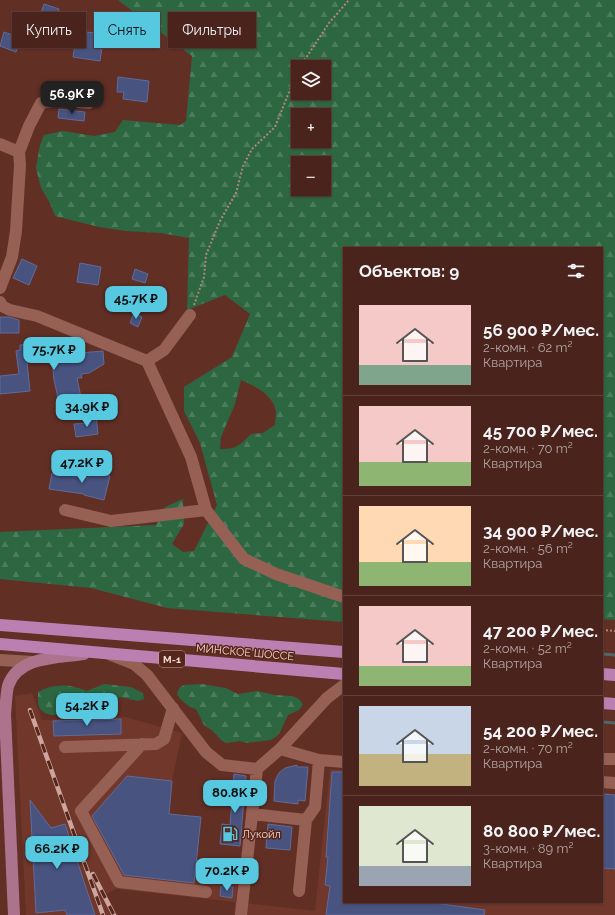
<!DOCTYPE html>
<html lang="ru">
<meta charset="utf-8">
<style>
body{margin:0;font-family:Raleway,sans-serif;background:#512b25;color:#f1f3f6;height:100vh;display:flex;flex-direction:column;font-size:15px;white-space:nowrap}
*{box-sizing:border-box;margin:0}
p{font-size:13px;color:#b2a4a3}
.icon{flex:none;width:22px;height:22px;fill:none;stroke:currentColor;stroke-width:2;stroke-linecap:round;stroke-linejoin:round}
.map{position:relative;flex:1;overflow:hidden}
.drawer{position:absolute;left:343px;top:247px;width:260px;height:656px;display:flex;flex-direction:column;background:#4a231c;border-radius:0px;box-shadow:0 1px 3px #0004,0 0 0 1px #61403b}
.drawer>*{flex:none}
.guide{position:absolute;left:12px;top:12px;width:271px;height:36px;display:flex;gap:8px}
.buttons{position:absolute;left:291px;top:60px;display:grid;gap:8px}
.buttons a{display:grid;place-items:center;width:40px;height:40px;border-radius:0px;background:#4a231c;box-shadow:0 1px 3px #0004,0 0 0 1px #61403b;font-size:20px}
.price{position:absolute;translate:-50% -34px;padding:0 9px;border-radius:8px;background:#56c9e0;color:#111;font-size:13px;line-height:26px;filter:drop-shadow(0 1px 2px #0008)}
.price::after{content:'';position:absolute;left:50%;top:24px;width:12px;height:9px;margin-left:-6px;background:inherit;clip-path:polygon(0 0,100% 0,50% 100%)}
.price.active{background:#222;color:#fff}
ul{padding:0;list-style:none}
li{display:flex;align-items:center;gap:12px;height:100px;padding:0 16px}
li+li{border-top:1px solid #61403b}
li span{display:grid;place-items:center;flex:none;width:112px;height:80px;border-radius:0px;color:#555}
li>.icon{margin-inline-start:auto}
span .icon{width:48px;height:48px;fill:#fffc;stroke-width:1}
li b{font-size:17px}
h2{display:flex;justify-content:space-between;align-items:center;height:48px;padding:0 16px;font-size:17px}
.chip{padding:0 14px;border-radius:0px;background:#4a231c;box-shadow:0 1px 3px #0004,0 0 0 1px #61403b;font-size:14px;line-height:36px}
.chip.active{background:#56c9e0;color:#111}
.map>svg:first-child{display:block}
.built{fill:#71372b}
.forest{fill:url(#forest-firs);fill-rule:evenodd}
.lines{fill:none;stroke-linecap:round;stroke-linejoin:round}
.stream{stroke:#50676a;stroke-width:3}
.building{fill:#485380;stroke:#606b9b}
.path{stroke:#af867d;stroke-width:2;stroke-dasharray:2 2;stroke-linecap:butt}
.minor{stroke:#976054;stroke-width:12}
.major{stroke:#ad738c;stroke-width:12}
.highway{stroke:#bb80b1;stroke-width:12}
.rail-casing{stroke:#cca69e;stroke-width:4.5}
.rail{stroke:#56251b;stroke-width:3;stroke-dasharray:9;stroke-linecap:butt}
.labels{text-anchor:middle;stroke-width:3;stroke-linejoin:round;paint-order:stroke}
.shield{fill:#56251b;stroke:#c7a299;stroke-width:1}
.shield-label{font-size:10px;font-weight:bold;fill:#f7d7cf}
.street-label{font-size:11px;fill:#f7d7cf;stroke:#56251b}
.poi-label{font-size:11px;fill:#f7d7cf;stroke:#56251b;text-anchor:start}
</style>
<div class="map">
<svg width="615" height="915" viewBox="0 0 615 915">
<defs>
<pattern id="forest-firs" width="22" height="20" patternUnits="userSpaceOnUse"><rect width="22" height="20" fill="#2d6741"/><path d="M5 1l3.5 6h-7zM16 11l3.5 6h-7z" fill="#4c7c5b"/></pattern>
</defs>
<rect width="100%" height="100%" fill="#622f25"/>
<path class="built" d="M32 693 42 720 126 717 182 733 172 781 169 814 201 817 196 867 239 872 236 902 315 911 330 769 344 770V902H602V793L615 794V915H234L235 902 116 889 106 894 118 915H26L15 696Z"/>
<path class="forest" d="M118 0H615V620L602 619V248H344V622L167 608 91 588 0 579V532L156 525 165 507 183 499 184 524 172 544 183 552 194 551 217 505 200 443 184 411V387L232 357 250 314 225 295 187 310 189 238 160 233 126 231 99 227 55 216 50 203 41 188 36 168 40 145 44 135 63 131 94 136 115 132 123 120 180 125 186 121 192 56ZM298 67H324V93H298ZM298 115H324V141H298ZM298 163H324V189H298ZM241 380C255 386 274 395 276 412 276 416 275 421 275 425L263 433 251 434C239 446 237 449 220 449L221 437 235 404Z
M104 684 131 687 143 693 144 699 138 701 120 697 99 710 93 712 81 711 69 714 51 715 45 713 40 709 38 703V692C55 683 70 684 87 691Z
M202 684 226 688 238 694 257 691 275 695 292 696 299 699 303 704 299 710 288 715 280 732 276 737 271 740 246 743 240 741 227 743 222 741 214 732 204 725 196 709 190 707 180 699 177 694 179 688 184 685Z"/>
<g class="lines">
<path class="stream" d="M602 654 615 655
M602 722 615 723"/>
</g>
<path class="building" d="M44 4 59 9 56 18 51 16 48 25 38 22Z
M125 30 145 32 143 46 123 44Z
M77 31 104 34 100 61 73 57Z
M4 32 21 38 16 52 0 46Z
M118 77 149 81 147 102 123 99 124 92H117Z
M59 109 85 112 84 121 58 118Z
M22 259 37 266 29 285 13 278Z
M80 263 101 267 98 285 77 282Z
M135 269 148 274 145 283 132 279Z
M134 313 142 317 138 327 130 323Z
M0 317H9L19 320V333H0Z
M30 344V349H37V351L79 348 80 353 103 351 104 364 89 373 81 374 82 378H77L82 402 60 406 54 380 52 360 27 362 30 391 0 394V376L19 374 16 351 20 350V345Z
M96 415 98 434 76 437 74 424 88 423V416Z
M89 471 110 476 104 500 84 495V494L49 489 52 473 88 478Z
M121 719V734L54 736 53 721Z
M297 765V767H308L305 801 298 800V804L274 801 275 781 279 773 285 768Z
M332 772H344V902H427L485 910 484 915H326L330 886 325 885 328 857H326Z
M234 774 246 776 240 846 220 844 222 824 230 825Z
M127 776 172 781 169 814 201 817 194 883 124 875 92 816Z
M602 794 615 795V869L602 868Z
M30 800 51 828 65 824 95 915H67L65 910 36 913Z
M268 824 292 827 290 850 266 848Z
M221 886 233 887 232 898 220 896Z"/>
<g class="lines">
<path class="path" d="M300 67 329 23 349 0
M194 305 204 277 206 255 220 221 236 193 243 166 252 149 275 127 298 70
M602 630 615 631"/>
<path class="minor" d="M0 144 19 152
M0 288 12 257 16 231 20 165 19 152 29 126 41 103 57 100 89 103
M0 302 2 306 10 310 37 316 147 361 191 457 206 510 244 559 276 574 344 597
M147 361 164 350 190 315
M65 510 111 521 206 510
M111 655 134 664 147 675 206 752 222 765 257 769 280 749 327 698 344 685
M0 660 33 662
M142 744 81 811 119 882 206 892
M65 747 156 744 164 739 173 708
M280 749 319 760 344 762
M602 759H615
M602 782 615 783
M252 814 306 820 315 807 319 760
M299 891 306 820
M241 915 257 769"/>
<path class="major" d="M14 915 5 714C6 705 6 695 8 686 18 656 57 658 84 654"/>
<path class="highway" d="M0 625 344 652
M0 644 344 674
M602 674 615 675
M602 703 615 704"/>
<defs>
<path id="rail" d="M30 710 103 915
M93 874 114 915"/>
</defs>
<use href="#rail" class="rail-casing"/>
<use href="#rail" class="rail"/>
</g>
<defs>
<symbol id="fuel-bare" viewBox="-9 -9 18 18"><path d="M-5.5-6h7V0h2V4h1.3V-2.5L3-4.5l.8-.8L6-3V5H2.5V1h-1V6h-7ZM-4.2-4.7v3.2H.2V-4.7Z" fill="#56c9e0" stroke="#56251b" stroke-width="2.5" paint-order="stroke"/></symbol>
</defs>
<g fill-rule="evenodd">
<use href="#fuel-bare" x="219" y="823" width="22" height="22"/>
</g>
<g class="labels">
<rect class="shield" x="159" y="651" width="26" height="16" rx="3"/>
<g class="shield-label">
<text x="172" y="663">М-1</text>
</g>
<g class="street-label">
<text transform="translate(245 652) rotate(5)" y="4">МИНСКОЕ ШОССЕ</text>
</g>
<g class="poi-label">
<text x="242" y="838">Лукойл</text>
</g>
</g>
</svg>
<div class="buttons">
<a><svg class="icon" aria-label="layers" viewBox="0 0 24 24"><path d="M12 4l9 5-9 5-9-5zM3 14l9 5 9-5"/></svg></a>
<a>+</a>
<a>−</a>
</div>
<b class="price active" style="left:72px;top:115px">56.9K ₽</b>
<b class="price" style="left:136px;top:320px">45.7K ₽</b>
<b class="price" style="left:54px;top:371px">75.7K ₽</b>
<b class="price" style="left:87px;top:428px">34.9K ₽</b>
<b class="price" style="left:82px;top:484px">47.2K ₽</b>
<b class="price" style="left:87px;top:727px">54.2K ₽</b>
<b class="price" style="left:235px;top:814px">80.8K ₽</b>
<b class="price" style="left:57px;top:870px">66.2K ₽</b>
<b class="price" style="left:227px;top:892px">70.2K ₽</b>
<div class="guide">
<a class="chip">Купить</a>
<a class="chip active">Снять</a>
<a class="chip">Фильтры</a>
</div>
<section class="drawer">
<h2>Объектов: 9<svg class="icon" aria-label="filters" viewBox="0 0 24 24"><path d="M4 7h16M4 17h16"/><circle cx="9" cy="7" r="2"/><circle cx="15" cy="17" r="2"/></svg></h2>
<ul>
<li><span style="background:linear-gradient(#f6c9c9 75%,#7fa58c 0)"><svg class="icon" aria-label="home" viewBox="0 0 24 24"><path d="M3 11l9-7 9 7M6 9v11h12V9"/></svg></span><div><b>56 900 ₽/мес.</b><p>2-комн. · 62 m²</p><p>Квартира</p></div></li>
<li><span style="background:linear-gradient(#f6c9c9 70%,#8fb573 0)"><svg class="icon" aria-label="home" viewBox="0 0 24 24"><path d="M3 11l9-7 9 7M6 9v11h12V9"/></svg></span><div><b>45 700 ₽/мес.</b><p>2-комн. · 70 m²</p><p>Квартира</p></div></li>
<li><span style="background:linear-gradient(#ffd9b3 70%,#8fb573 0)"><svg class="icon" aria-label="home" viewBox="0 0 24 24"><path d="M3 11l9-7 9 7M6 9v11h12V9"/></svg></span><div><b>34 900 ₽/мес.</b><p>2-комн. · 56 m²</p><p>Квартира</p></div></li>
<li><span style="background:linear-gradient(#f6c9c9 75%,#8fb573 0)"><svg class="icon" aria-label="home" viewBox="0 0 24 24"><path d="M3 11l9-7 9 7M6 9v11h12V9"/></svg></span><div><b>47 200 ₽/мес.</b><p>2-комн. · 52 m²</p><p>Квартира</p></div></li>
<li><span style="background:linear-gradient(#c9d6e8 60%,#c2b280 0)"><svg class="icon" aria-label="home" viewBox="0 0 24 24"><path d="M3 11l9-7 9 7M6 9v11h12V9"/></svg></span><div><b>54 200 ₽/мес.</b><p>2-комн. · 70 m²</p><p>Квартира</p></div></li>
<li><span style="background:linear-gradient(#dfe7d0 75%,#9aa5b1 0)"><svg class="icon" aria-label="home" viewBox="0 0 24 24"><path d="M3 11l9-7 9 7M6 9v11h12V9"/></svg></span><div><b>80 800 ₽/мес.</b><p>3-комн. · 89 m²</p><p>Квартира</p></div></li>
</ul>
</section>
</div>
